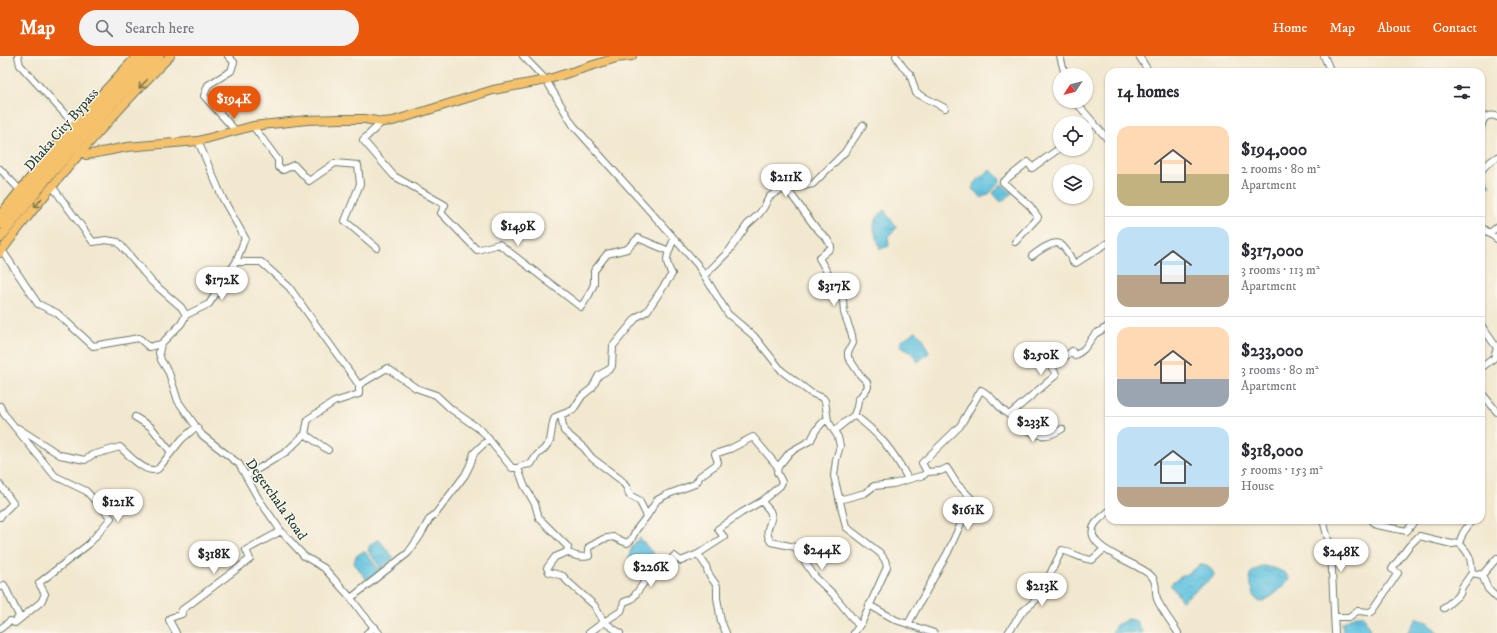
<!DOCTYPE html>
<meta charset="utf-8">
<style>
body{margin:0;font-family:"IM FELL DW Pica",serif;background:#f2f2f3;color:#2b2b33;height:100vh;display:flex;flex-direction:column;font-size:15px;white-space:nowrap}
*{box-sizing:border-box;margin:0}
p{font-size:13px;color:#7c7c81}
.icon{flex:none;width:22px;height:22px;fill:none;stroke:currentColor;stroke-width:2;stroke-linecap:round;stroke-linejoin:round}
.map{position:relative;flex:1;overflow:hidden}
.drawer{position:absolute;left:1105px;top:12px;width:380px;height:456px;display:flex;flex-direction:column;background:#fff;border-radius:12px;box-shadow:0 1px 3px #0004}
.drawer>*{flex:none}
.needle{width:26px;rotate:234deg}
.fabs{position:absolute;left:1053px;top:12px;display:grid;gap:8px}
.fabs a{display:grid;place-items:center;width:40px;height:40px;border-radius:50%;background:#fff;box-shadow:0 1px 3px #0004;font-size:20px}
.price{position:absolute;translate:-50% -34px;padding:0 9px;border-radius:14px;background:#fff;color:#222;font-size:13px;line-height:26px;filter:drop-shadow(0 1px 2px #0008)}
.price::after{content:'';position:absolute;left:50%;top:24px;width:12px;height:9px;margin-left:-6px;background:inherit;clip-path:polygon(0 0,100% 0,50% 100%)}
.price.on{background:#ea580c;color:#fff}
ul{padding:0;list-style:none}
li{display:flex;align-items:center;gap:12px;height:100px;padding:0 12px}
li+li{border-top:1px solid #e1e1e2}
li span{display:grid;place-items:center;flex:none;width:112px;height:80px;border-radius:12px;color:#555}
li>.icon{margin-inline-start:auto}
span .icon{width:48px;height:48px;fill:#fffc;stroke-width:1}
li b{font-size:17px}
h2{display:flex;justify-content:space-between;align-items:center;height:48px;padding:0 12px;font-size:17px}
header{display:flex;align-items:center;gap:24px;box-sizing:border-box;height:56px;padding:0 20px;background:#ea580c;color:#fff}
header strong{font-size:19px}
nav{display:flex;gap:22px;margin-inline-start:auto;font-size:14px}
.search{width:280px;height:36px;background:#f2f2f3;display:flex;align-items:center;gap:10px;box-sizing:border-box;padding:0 14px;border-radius:22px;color:#7c7c81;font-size:15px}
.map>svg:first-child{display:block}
.water{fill:url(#water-ripples);stroke:#40808a}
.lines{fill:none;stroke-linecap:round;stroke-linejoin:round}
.minor-casing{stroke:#69796a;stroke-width:8}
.major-casing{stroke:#69796a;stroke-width:10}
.highway-casing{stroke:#69796a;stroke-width:11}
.minor{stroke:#fff;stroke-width:6}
.major{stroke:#f5c16b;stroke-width:8}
.highway{stroke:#f5c16b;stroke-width:9}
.oneway{stroke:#7f784d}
.labels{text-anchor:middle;stroke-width:3;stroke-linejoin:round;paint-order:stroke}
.street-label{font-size:14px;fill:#1f3d34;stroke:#fbf7ec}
</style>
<header>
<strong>Map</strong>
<div class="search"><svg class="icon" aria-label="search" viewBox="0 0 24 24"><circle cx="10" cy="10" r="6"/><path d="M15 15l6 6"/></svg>Search here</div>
<nav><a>Home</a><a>Map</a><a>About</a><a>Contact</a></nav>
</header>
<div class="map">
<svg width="1497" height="577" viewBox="0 0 1497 577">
<defs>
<pattern id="water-ripples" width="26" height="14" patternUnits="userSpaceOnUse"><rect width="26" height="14" fill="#61c2df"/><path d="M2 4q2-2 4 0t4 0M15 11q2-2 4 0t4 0" fill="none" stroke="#4f9fb6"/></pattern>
</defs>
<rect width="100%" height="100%" fill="#fbf7ec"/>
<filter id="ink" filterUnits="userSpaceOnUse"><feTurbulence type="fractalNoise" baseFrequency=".025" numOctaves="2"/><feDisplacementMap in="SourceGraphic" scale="8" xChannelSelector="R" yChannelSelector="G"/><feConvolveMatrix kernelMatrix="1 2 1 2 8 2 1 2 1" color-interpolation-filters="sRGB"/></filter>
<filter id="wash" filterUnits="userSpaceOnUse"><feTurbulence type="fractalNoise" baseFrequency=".012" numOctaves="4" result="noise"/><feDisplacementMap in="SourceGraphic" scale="16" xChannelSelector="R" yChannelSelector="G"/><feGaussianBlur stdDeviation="0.9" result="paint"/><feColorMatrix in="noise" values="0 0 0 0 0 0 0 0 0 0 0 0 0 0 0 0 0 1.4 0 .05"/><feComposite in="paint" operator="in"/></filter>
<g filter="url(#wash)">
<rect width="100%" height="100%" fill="#f2e8cf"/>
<path class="water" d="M991 114 1000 123V125L990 137 982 142 972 133C975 125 984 117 991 114Z
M1483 120H1485L1491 129 1481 136V121Z
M1001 128 1013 137 1001 146 993 137Z
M884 154 897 172 888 180 889 190 880 193C875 174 868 170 884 154Z
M916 275 923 282 929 297 918 306 912 297 903 292 900 288 901 285Z
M640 482 657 502 656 506 650 507 648 513 639 520C626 508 626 493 640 482Z
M377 484H379L394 502 381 512 368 495 370 489Z
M362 496H365L379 513 378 516 367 524 354 507 356 500Z
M1201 509C1207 509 1212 513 1214 518L1213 521 1182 545 1171 530V528L1179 522Z
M1264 510C1272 512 1285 514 1289 522 1286 530 1268 545 1260 546 1255 543 1254 540 1253 535 1247 520 1247 517 1264 510Z
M1356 559H1363L1372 577H1343L1342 567Z
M1417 562 1428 566 1438 577H1407Z
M1128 563 1136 565 1143 577H1112L1116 569Z"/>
</g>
<g filter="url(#ink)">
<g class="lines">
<defs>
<path id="minor" d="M18 0 20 9 74 68
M228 0 234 6 231 15 208 29 204 40 235 74
M523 0 546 24 573 69 697 208 728 258 754 280 782 315 811 337 823 342 825 345 828 365 838 381 840 390 836 404 834 420 846 471 880 497 885 504 887 511 862 566 854 577
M896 0C900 7 904 14 910 18L916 37 945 52
M1060 0 1065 19
M1139 0 1149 16
M1324 0 1331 16
M1075 45 1109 85
M382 66 363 84 394 120 445 149 441 157 477 194 499 188 581 251 589 239 594 228V215L607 198 627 193 638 182 669 195
M253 70 278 104V111L283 114 294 109 309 125 335 107 358 109 360 128 345 165 377 192
M1481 72C1483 62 1486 58 1496 60L1497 61
M1086 73 1094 67
M198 85 223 143 245 182 236 206H261L289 231 359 329 387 312 416 332 436 339 451 353 482 375 512 412H518L524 429 535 448 539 462 568 491 567 496 555 501 547 512 549 516 563 520 567 525 594 549 604 566 621 555 624 546 632 543 646 524 672 502 674 500 681 505 698 498
M0 113 20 134
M1481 115 1487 108 1497 101
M52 130 93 186 106 184 118 186 152 226 181 251 186 259 181 268 161 288 159 297 161 304 169 317 178 345 202 379 239 408 258 442 281 475 304 500 324 512 351 542 362 557 379 577
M787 133 816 172 827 183 831 190V192L819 202 843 244 844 257 852 279 853 287 848 296V301L860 319 867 326 868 331 858 344 857 351 854 359 834 375
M1481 171 1497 183
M1490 177 1497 171
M1015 186 1038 161 1030 150 1003 126 1028 106 1032 112 1060 92
M2 194 38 248 57 257 93 290 139 282 149 291 161 288
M1032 200C1037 196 1053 184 1060 188 1065 191 1070 200 1073 206L1076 207 1109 186
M704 220 729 195 747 169 759 158 764 151 769 141 778 135 813 128 845 96 863 69
M186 259 209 248 236 206
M1481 269 1497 292 1494 302 1481 312
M1481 336 1497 356
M0 350 4 358 55 420 86 435 111 462 89 488 39 527 45 538 41 546 15 567 10 565 0 573
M561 359 564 375 584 392 592 402 621 424 627 432 629 439 639 444 647 460 636 474 631 484 627 487 613 481 603 483 589 491 588 494 589 500C580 502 575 500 567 496
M854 359C879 377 894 396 908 423
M1009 359C1027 374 1039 388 1062 373
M135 361 151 371 171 396
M18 372 60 399 85 404 92 399 120 391C129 399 146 419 158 413L182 383 196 371
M328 394 305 378 308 363 334 346 359 338V329
M518 412 524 409 531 408 537 399 544 393 550 385 553 366 555 361 573 354 582 340 592 332 599 319 610 313 612 310 613 290 637 261 647 255 672 218C663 204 668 197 674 183
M248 419 286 396 305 378
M0 429 13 447 2 458 0 461
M839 444 865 437 874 430 893 428 924 419 927 416 922 407 960 370 981 334C993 340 998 352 1009 359L1056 319V318L1052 312 1072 295 1075 300 1084 293 1095 278 1109 270
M762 445C764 449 768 452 770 455 776 466 761 472 771 486L795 491 815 521 833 538 859 570
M1109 455C1104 459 1099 463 1095 468 1079 493 1143 507 1153 522 1157 528 1155 536 1157 543 1160 552 1173 568 1178 577
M647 460 657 444 666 439 695 428 698 424 700 420 717 408 718 406 715 398 730 393 753 381 778 411 790 396 811 384 816 374 824 365H828
M1323 464 1331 494 1335 577
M1371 464 1375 469 1407 475 1415 464
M1472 517C1471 502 1470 498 1459 487L1463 477 1472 464
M1482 519 1497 502
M0 531 4 529 19 560 16 565
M351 542 408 497 420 480 429 464 437 456 465 419 470 409 474 397 489 383
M869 549 896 564 934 577
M1444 552 1460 538 1462 531 1472 517 1482 519 1488 533 1497 542
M1334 561H1349L1357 555 1370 556 1373 554 1398 517 1392 513 1409 490 1419 480 1452 488 1459 487
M908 568 948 496 972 443 957 428 947 412 941 415 927 416
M176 577 169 564 170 562 182 558V554L250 503 246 494 281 475
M367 577 375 571
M589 577 604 566 620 577
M726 577 721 565 717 542V530L708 517 706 510 698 498 724 481 718 473 741 457 762 445 780 430 782 426 777 416 778 411
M1008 577 1022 556 1036 544 1042 534 1062 494C1073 497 1081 503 1092 504L1104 493"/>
<path id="major" d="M81 95 86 99 127 91 198 85 253 70 307 64 339 63H365L382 66 393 65 493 34 546 24 616 2 632 0
M0 159 74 68 137 0
M0 197C52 127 109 62 170 0"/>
<path id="highway" d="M0 168 62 92 147 0
M0 182 48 121 112 49 159 0"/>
</defs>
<use href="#minor" class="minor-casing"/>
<use href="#major" class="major-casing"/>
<use href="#highway" class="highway-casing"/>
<use href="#minor" class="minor"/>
<use href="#major" class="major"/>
<use href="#highway" class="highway"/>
</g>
<defs><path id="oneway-shaft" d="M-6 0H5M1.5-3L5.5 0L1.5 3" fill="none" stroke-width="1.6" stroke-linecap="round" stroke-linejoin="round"/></defs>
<g class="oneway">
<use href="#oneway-shaft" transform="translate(143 28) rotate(134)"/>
<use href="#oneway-shaft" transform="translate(38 147) rotate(128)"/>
</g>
</g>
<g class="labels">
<g class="street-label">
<text transform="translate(61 73) rotate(-49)" y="5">Dhaka City Bypass</text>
<text transform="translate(277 443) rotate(55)" y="5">Degerchala Road</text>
</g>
</g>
</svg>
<div class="fabs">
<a><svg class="needle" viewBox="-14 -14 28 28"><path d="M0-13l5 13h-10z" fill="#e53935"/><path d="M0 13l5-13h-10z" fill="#7c7c81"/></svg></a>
<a><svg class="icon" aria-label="locate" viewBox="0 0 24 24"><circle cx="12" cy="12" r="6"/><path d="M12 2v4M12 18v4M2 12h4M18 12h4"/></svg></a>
<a><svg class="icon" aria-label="layers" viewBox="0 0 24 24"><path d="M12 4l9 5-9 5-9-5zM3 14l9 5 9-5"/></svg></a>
</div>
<b class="price on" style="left:234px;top:64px">$194K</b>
<b class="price" style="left:786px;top:142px">$211K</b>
<b class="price" style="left:518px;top:191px">$149K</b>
<b class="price" style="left:222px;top:245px">$172K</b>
<b class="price" style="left:834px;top:251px">$317K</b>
<b class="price" style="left:1041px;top:320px">$250K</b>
<b class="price" style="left:1033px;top:387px">$233K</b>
<b class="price" style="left:118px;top:467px">$121K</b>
<b class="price" style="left:968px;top:475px">$161K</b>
<b class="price" style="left:822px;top:515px">$244K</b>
<b class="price" style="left:1341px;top:517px">$248K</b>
<b class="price" style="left:214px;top:519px">$318K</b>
<b class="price" style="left:651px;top:532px">$226K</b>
<b class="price" style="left:1042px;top:551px">$213K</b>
<section class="drawer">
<h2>14 homes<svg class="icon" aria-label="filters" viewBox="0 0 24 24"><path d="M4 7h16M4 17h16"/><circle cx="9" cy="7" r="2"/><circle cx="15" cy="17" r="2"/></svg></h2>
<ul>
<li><span style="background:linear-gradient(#ffd9b3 60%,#c2b280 0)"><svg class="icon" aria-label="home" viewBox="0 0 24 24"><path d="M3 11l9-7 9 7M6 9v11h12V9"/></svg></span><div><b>$194,000</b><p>2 rooms · 80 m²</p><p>Apartment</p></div></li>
<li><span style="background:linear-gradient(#bfe0f5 60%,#b9a48a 0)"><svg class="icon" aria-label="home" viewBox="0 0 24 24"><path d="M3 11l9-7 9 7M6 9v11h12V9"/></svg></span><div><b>$317,000</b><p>3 rooms · 113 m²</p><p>Apartment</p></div></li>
<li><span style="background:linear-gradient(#ffd9b3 65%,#9aa5b1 0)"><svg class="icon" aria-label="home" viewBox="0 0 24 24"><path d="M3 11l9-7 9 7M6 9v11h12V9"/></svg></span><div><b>$233,000</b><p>3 rooms · 80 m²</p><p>Apartment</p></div></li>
<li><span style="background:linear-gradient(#bfe0f5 75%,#b9a48a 0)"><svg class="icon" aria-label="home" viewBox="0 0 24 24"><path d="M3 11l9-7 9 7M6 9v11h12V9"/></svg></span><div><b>$318,000</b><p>5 rooms · 153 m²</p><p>House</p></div></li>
</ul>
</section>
</div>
